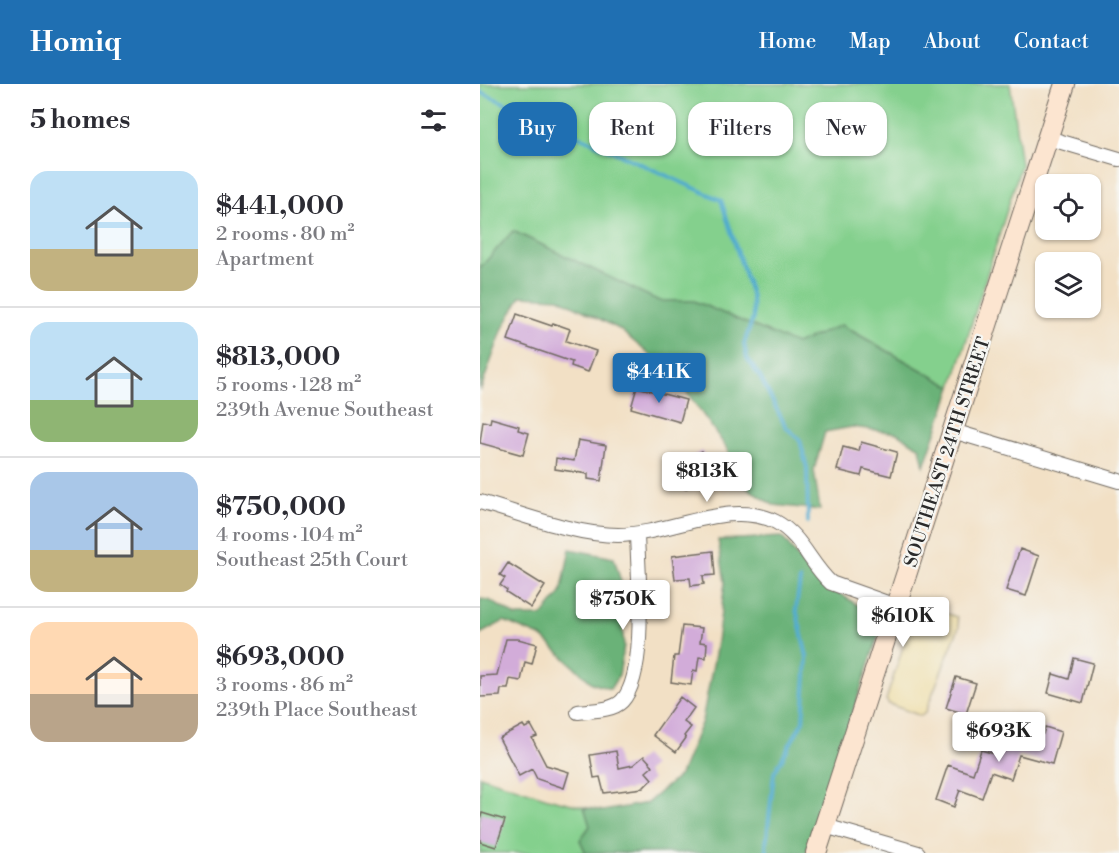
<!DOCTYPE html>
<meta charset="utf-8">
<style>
body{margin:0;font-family:"Libre Bodoni",serif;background:#f2f2f3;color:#2b2b33;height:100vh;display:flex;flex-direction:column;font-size:22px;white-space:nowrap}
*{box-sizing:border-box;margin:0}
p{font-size:20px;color:#7c7c81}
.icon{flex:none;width:33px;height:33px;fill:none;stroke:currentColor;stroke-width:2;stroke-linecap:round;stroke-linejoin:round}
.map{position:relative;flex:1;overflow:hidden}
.details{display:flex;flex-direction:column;background:#fff;width:480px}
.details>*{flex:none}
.top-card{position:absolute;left:18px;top:18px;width:531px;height:54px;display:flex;gap:12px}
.tools{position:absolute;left:555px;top:90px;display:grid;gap:12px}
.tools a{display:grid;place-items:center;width:66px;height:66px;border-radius:12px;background:#fff;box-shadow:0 2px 4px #0004;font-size:30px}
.price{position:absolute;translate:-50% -51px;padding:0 14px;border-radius:6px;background:#fff;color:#222;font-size:20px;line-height:39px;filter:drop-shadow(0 2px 3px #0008)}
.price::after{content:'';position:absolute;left:50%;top:36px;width:18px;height:14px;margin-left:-9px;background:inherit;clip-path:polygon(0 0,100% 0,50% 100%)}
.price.current{background:#1f6fb2;color:#fff}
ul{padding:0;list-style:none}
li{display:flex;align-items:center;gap:18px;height:150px;padding:0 30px}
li+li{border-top:2px solid #e1e1e2}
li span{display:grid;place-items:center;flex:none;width:168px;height:120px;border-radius:18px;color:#555}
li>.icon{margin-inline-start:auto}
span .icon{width:72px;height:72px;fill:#fffc;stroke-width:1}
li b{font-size:26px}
h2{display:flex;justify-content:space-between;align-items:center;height:72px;padding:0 30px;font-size:26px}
.chip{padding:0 21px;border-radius:18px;background:#fff;box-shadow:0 2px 4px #0004;font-size:21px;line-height:54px}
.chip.current{background:#1f6fb2;color:#fff}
header{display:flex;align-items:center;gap:36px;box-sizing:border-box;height:84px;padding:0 30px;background:#1f6fb2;color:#fff}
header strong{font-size:28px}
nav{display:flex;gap:33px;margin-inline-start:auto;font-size:21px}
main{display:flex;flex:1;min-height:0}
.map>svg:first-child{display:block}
.green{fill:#84d08d;stroke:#587e5c;stroke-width:1.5}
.forest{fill:#6bb278;stroke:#4b6e52;stroke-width:1.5}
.sand{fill:#eeda9e;stroke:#8c8264;stroke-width:1.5}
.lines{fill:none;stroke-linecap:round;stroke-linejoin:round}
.stream{stroke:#50abce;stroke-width:4}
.building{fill:#d2acd9}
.street-casing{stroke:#716a61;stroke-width:16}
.secondary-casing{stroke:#716a61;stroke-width:22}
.street{stroke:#fff;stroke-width:14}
.secondary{stroke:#fce5d0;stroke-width:20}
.labels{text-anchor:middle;stroke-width:4.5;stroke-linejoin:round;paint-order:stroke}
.street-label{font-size:18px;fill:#2b2b2b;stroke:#f6f6f2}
</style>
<header>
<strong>Homiq</strong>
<nav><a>Home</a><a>Map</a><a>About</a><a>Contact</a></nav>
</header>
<main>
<section class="details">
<h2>5 homes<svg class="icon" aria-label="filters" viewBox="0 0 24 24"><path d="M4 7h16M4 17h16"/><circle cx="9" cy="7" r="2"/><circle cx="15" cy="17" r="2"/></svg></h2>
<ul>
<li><span style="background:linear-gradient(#bfe0f5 65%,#c2b280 0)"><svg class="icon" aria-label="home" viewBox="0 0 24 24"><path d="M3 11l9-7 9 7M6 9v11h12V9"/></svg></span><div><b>$441,000</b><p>2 rooms · 80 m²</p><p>Apartment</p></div></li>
<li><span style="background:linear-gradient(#bfe0f5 65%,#8fb573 0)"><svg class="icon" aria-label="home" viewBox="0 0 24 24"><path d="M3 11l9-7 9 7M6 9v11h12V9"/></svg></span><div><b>$813,000</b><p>5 rooms · 128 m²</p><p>239th Avenue Southeast</p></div></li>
<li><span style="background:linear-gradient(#a9c7e8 65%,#c2b280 0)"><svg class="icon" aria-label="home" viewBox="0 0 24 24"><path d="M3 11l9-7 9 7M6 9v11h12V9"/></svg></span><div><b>$750,000</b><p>4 rooms · 104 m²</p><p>Southeast 25th Court</p></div></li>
<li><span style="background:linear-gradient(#ffd9b3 60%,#b9a48a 0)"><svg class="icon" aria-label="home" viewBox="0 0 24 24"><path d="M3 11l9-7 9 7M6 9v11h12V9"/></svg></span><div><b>$693,000</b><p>3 rooms · 86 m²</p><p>239th Place Southeast</p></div></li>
</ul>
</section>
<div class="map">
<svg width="639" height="769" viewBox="0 0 639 769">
<rect width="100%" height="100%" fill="#f6f6f2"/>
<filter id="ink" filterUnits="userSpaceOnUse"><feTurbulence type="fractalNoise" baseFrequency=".0167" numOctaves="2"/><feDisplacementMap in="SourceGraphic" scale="12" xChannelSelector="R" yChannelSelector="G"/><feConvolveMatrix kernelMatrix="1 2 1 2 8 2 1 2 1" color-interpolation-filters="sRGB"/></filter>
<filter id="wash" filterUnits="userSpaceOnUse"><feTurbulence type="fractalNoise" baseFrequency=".008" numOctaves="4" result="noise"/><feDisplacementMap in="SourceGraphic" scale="24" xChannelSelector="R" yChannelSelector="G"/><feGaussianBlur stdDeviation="1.35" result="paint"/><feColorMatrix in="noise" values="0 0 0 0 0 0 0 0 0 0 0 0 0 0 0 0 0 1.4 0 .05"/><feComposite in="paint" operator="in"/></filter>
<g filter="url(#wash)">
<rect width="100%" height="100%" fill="#f2e0c5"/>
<path class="green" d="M0 0H530L541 81 472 303 362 241 316 260 214 217H179L33 147 0 184Z
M0 692 71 715 104 723 110 742 100 756 106 769H0Z"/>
<path class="forest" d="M33 147 179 217H214L316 260 361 241 472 303 444 382 440 364 417 349 372 343 345 348 334 386 340 426 293 421 261 400 246 363 196 293 139 245 79 214 41 212 23 244 0 307V184Z
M302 453 331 491 396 533 400 547 326 769H106L100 756 110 742 104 723 123 727 167 719 200 691 222 637 236 565 245 498 238 456Z
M90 465 134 474 142 501 141 529 144 562 139 591 130 605 112 599 62 553 24 537 0 550V515L9 516 36 532H62L81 509Z"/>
<path class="sand" d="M444 522 477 533 479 543 445 629 441 632 409 620 406 616 435 525Z"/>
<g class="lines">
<path class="stream" d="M0 8 241 116 272 213 273 234 264 260 267 274 280 293 306 343 320 356 327 384 328 438
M287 769 286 762 294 689 323 637 327 573 316 525 320 496"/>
</g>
<g id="blocks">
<path class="building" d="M37 230 72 242 73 239 90 245 86 257 116 267 108 288 91 282 92 278 28 256Z
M157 303 206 316 200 338 151 324Z
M11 334 39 342 38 346 49 349 43 371 0 359 3 337 10 339Z
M98 356 126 361 121 397 108 395V390L75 385 76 374 94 377Z
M381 358 417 368 411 392 383 385 381 392 357 386 363 363 379 367Z
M222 367 234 390 205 405 202 398 194 402 188 391 197 387 195 382Z
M540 465 559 472 546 512 526 506Z
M233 467 235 491 223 492 224 500 211 502 210 494 195 495 192 472Z
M28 479 65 502 51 524 26 508 27 506 20 501 25 494 20 491Z
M202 542 222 544 220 558 227 559 226 574 219 573 217 587 213 586 211 601 191 598 194 572H198Z
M26 555H38L57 560 52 580 45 578 41 597 30 595 28 605H21L20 612 0 613V592L17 591Z
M594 574 613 579 603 619 568 609 573 590 589 595Z
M476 593 496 599 486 630 466 624Z
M200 613 214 624 204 638 211 643 204 652 206 654 196 668 173 651Z
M538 640 563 650 565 643 581 648 572 680 539 671 531 695 511 688 502 714 480 706 474 723 456 716 468 681 493 690 501 666 515 670 518 662 528 666Z
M43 641 45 644 51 641 57 652 52 654 66 681 89 688 84 704 57 695 52 685 39 692 19 654Z
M136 667 139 684 153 681 164 672 173 682 166 688 172 695 163 704 124 709 120 693 114 694 110 671Z
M2 729 25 736 16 763 0 758V736Z"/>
</g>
</g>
<g filter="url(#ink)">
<use href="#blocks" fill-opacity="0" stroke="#716a61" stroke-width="1.5"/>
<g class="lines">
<defs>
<path id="street" d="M568 54 639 75
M473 347 639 397
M0 418C42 430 95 451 138 451 189 451 249 414 296 438 322 452 330 480 351 499L416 522
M98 628C112 626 132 627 142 617 168 590 158 488 157 450
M345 742 438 769"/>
<path id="secondary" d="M336 769 585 0"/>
</defs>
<use href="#street" class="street-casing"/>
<use href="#secondary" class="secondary-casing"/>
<use href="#street" class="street"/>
<use href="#secondary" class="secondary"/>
</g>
</g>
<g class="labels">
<g class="street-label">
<text transform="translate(467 368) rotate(-72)" y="6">SOUTHEAST 24TH STREET</text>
</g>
</g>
</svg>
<div class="tools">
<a><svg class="icon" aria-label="locate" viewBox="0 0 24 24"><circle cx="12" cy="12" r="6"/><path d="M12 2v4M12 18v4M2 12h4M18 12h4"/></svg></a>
<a><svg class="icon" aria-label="layers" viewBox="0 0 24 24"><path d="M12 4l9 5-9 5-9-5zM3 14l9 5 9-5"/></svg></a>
</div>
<b class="price current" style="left:179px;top:320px">$441K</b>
<b class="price" style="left:227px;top:419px">$813K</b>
<b class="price" style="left:143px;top:547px">$750K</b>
<b class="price" style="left:423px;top:564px">$610K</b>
<b class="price" style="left:519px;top:679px">$693K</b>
<div class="top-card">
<a class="chip current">Buy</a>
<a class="chip">Rent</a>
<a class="chip">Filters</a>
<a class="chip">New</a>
</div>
</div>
</main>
